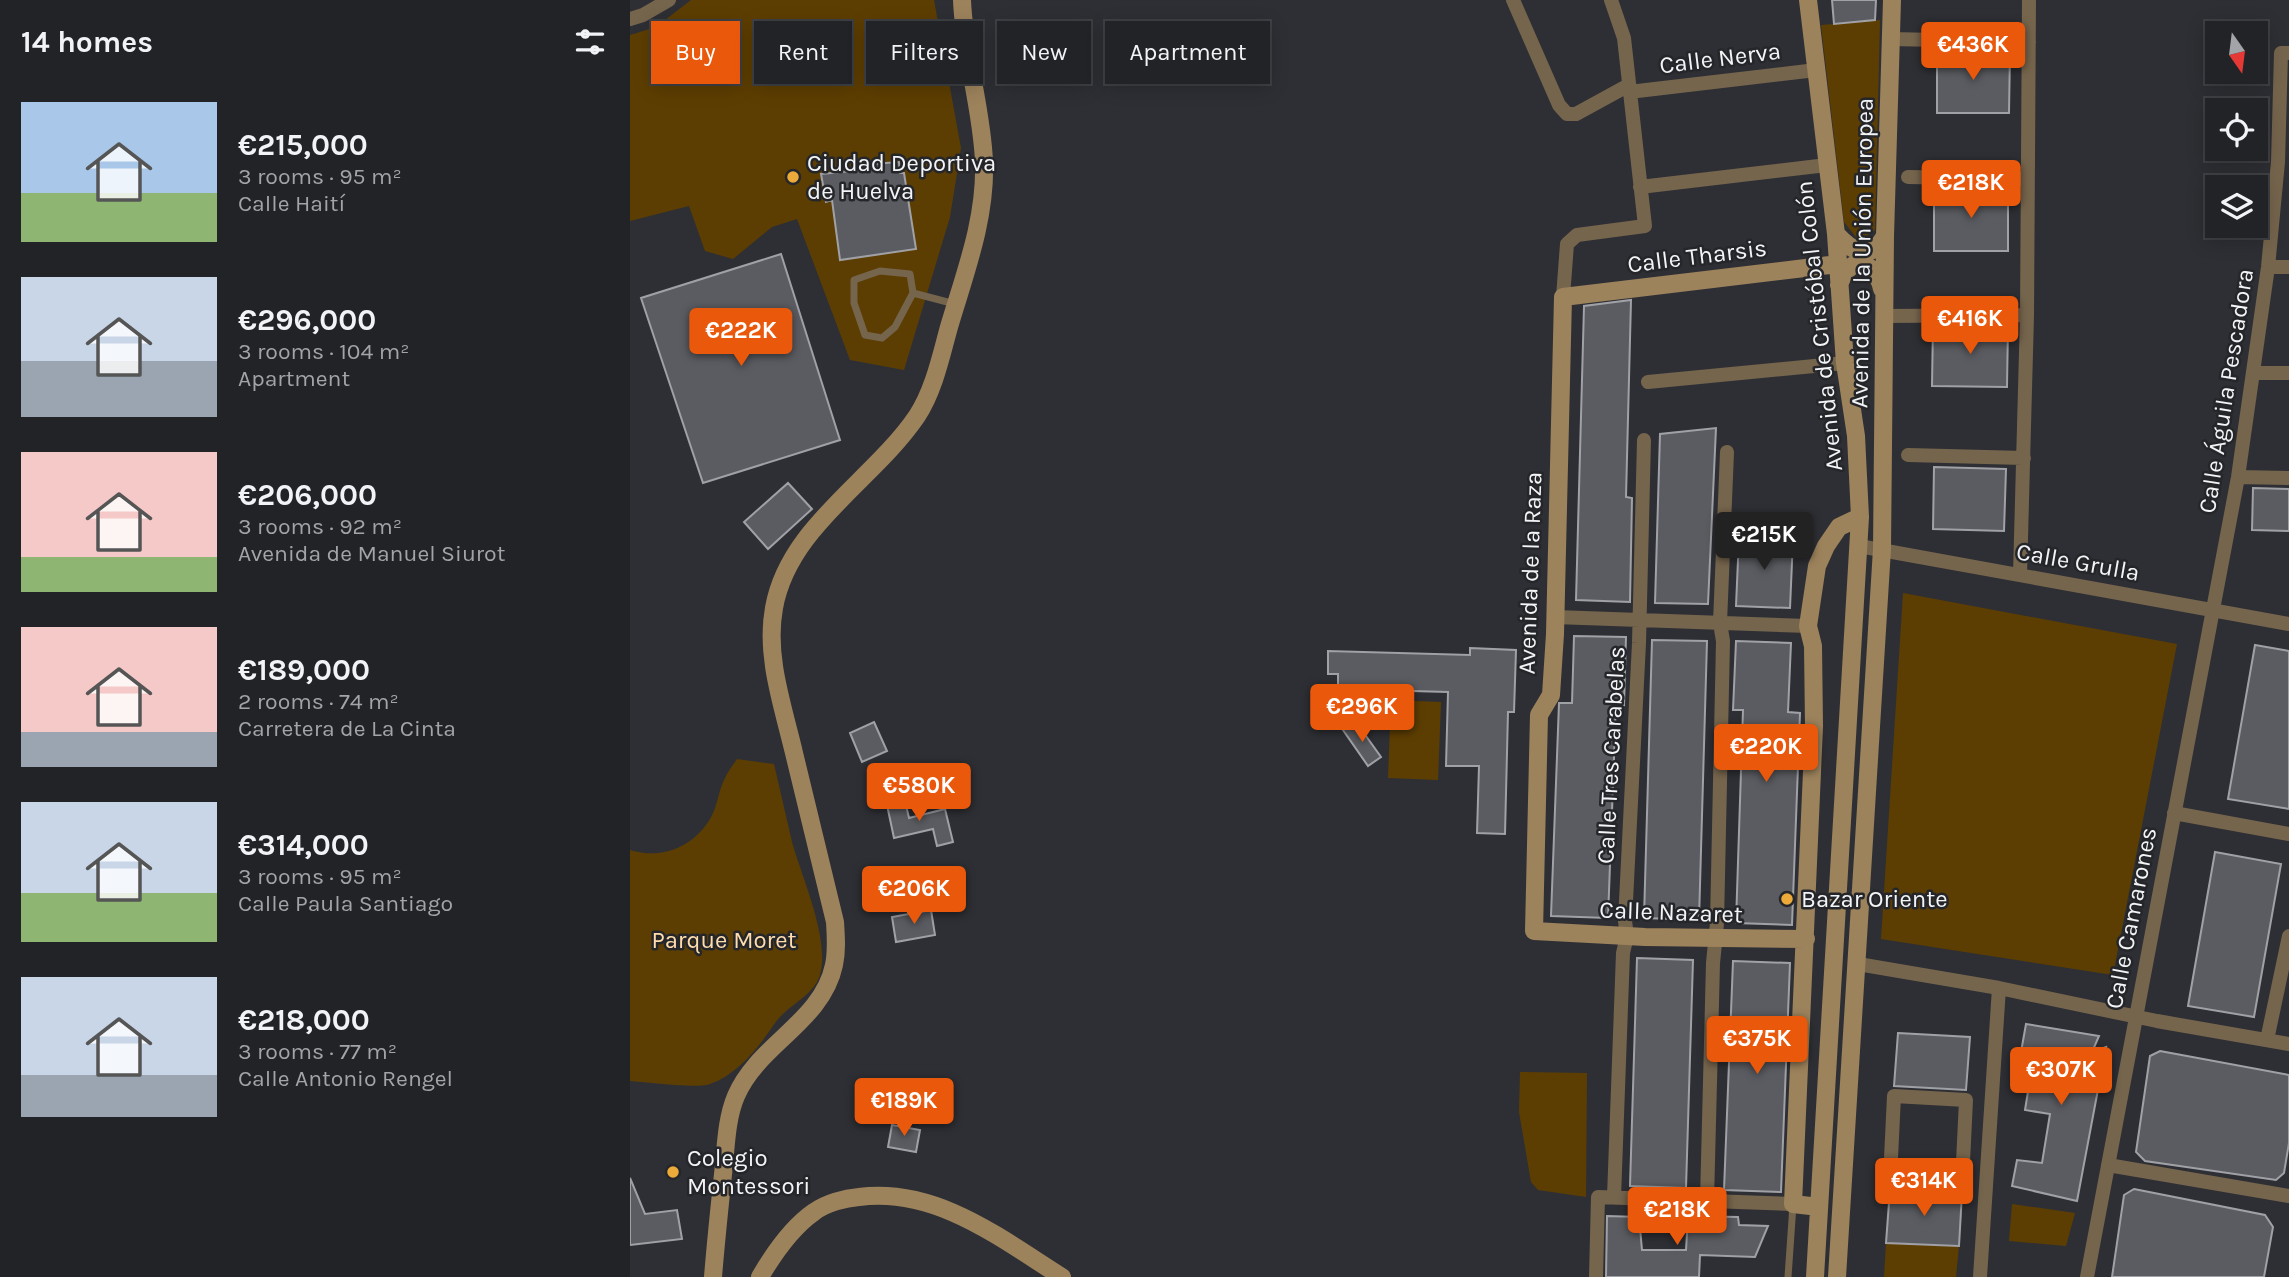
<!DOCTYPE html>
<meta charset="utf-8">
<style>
body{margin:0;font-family:Karla,sans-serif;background:#2a2b2f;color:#f1f3f6;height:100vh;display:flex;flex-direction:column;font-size:26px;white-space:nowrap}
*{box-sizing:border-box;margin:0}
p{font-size:23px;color:#a2a4a7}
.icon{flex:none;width:38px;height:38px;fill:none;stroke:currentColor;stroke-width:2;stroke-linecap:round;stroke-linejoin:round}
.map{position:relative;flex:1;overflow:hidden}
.sheet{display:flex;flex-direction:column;background:#222327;width:630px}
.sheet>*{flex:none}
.guide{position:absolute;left:21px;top:21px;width:665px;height:63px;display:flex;gap:14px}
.needle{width:46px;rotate:166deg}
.fabs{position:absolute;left:1575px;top:21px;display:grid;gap:14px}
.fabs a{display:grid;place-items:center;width:63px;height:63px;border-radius:0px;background:#222327;box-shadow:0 4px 18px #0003,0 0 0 2px #3f4044;font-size:35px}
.price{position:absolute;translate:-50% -60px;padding:0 16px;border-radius:7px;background:#ea580c;color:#fff;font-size:23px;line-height:46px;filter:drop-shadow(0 2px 4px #0008)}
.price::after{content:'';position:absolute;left:50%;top:42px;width:21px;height:16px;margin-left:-10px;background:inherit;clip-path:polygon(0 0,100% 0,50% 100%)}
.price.selected{background:#222;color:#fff}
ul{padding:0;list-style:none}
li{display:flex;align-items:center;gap:21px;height:175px;padding:0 21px}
li span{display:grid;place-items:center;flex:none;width:196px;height:140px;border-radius:0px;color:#555}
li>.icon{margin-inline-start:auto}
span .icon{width:84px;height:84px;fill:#fffc;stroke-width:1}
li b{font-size:30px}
h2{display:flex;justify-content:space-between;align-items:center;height:84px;padding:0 21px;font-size:30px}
.chip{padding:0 24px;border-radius:0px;background:#222327;box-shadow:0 4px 18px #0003,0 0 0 2px #3f4044;font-size:24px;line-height:63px}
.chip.selected{background:#ea580c;color:#fff}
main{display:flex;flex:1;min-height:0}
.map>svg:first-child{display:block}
.green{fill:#5d3e02}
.building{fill:#5b5c61;stroke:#a0a1a6;stroke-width:2}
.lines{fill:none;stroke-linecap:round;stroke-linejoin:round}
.lane{stroke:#76654d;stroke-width:7}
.street{stroke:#76654d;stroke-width:14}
.secondary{stroke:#9d835c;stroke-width:18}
.poi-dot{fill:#ebaa39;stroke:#25262a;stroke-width:2.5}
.labels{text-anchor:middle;stroke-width:5;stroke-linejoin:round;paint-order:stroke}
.street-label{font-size:24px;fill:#f3f4f6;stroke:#25262a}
.poi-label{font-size:24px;fill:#f3f4f6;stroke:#25262a;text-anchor:start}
.park-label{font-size:24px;fill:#fedcac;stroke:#25262a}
</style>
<main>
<section class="sheet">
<h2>14 homes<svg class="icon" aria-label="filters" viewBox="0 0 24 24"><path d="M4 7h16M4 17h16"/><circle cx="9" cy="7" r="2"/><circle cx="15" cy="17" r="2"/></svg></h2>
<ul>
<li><span style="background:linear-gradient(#a9c7e8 65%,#8fb573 0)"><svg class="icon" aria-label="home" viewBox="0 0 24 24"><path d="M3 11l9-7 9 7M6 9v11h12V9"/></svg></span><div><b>€215,000</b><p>3 rooms · 95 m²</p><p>Calle Haití</p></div></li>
<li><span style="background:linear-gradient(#c9d6e8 60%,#9aa5b1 0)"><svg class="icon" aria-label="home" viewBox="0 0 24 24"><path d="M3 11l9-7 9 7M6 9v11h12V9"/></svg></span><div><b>€296,000</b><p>3 rooms · 104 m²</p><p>Apartment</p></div></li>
<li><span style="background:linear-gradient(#f6c9c9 75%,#8fb573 0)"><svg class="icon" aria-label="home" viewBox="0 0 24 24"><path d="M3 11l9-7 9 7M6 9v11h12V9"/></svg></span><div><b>€206,000</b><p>3 rooms · 92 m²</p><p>Avenida de Manuel Siurot</p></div></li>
<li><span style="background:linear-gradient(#f6c9c9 75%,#9aa5b1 0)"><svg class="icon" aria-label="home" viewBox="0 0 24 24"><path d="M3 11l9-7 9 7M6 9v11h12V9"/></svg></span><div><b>€189,000</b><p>2 rooms · 74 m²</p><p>Carretera de La Cinta</p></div></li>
<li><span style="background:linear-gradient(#c9d6e8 65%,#8fb573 0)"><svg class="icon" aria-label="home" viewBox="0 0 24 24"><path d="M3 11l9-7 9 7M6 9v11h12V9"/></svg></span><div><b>€314,000</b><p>3 rooms · 95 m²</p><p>Calle Paula Santiago</p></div></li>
<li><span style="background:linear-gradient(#c9d6e8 70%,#9aa5b1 0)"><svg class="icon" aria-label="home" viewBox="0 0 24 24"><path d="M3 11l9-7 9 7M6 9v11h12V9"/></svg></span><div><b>€218,000</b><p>3 rooms · 77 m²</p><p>Calle Antonio Rengel</p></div></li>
</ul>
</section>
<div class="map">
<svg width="1659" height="1277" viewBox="0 0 1659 1277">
<rect width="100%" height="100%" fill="#2e2f34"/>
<path class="green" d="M61 0H304L331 148 320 217 274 370 220 360 167 219 142 227 103 259 75 251 59 206 0 221V35L26 27Z
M1250 20 1245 230 1229 241 1214 222 1191 25Z
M1273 593 1547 644 1483 975 1251 939Z
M761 700 811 702 808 780 758 778Z
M107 759 144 764C150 790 156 816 162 842 171 876 205 949 187 982 177 999 156 1007 145 1023 129 1047 108 1074 80 1084 68 1089 16 1082 0 1081V850C32 860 63 847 80 819 88 806 88 791 95 778 98 771 103 765 107 759Z
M890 1072 957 1073 956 1197 908 1190 901 1182 889 1112Z
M1382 1204 1445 1213 1436 1246 1379 1241Z
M1256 1243 1329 1246 1326 1277H1254Z"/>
<path class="building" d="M1202 0H1246L1245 20 1204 24Z
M1307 50 1380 51 1379 113H1307Z
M269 162 270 173H274L286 249 210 260 202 200 196 202 191 174 242 169V164Z
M1304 188H1378V251H1304Z
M151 254 210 440 73 483 11 298Z
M1001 300 996 497 1002 498 1000 602 946 600 954 306Z
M1303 325 1378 326 1377 387 1302 386Z
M1086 428 1078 604 1025 603 1030 434Z
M1304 467 1376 469 1374 531 1303 529Z
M158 483 182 509 138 549 114 522Z
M1623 488 1659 489V531L1622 530Z
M1109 537 1163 539 1160 608 1106 606Z
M944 636 996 637 994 705 986 704 978 918 921 916 929 703H942Z
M1022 640 1077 641 1069 920 1014 918Z
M1106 641 1161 643 1158 712 1170 713 1162 925 1106 923 1113 710H1103Z
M1625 645 1659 651V809L1598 799Z
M840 648 886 650 884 712H878L875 834 847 833 849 766H816L818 692 708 689V674H698V651L840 655Z
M244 722 257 751 232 762 220 733Z
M726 722 751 757 738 766 713 730Z
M275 801 279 818 315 809 323 842 307 846 303 829 264 838 257 805Z
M1585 852 1651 864 1624 1017 1558 1006Z
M301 910 305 935 266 942 262 917Z
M1007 958 1063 960 1056 1188 1000 1186Z
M1103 961 1160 963 1151 1192 1094 1190Z
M1396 1024 1469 1036 1462 1052 1476 1047 1447 1201 1382 1186 1387 1160 1412 1163 1420 1114 1395 1110 1404 1055 1391 1052Z
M1268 1033 1340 1037 1336 1090 1264 1086Z
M1530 1051 1659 1075V1143L1654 1173 1646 1180 1515 1161 1506 1152 1520 1056Z
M262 1125 290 1130 286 1152 258 1147Z
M0 1178 15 1214 47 1210 52 1239 0 1245Z
M1260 1189 1332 1193 1329 1246 1256 1243Z
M1504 1189 1635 1215 1643 1227 1634 1277H1482L1494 1195Z
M977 1216 1009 1217 1012 1250H1056L1058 1216 1108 1217 1109 1225 1138 1226 1125 1257 1070 1255 1069 1277H976Z"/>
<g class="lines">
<path class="lane" d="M283 293 280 274 250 271 224 280V303L235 335 252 338 265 327 283 293 325 304
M1158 1277 1163 1205"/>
<path class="street" d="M883 0 929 105 937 114H946L999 85
M0 19 13 15 39 0
M1261 39 1399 42
M999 92 1186 70
M1278 177 1396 179
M1010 187 1197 165
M1638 267H1659
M933 297 937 244 947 235 1015 226 994 38 981 0
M1255 316 1397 315
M1624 373H1659
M1018 382 1215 363
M1278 455 1394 458
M1608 477 1659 478
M1229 546 1659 624
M1390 575 1397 315 1399 0
M925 617 1178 626
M1544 813 1659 834
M1228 964 1369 988 1527 1021 1659 1044
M1637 1040 1659 936
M1264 1096 1336 1100 1332 1183 1260 1179Z
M1478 1165 1659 1196
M984 1197 993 953 997 936 995 921 1009 643 1014 440
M1077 1201 1083 963 1087 923 1093 641 1090 623 1097 452
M966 1277 968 1197 1163 1204
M1350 1277 1369 988
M1457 1277 1608 477 1638 267 1648 162 1651 53H1659"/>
<path class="secondary" d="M1178 0 1206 234 1215 363 1226 436 1230 517 1185 1277
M1206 234C1223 252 1239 263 1255 236
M1209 285C1211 281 1213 273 1217 270 1233 253 1249 274 1252 289
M1176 939 1015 937 904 931 909 715 921 695 925 634 933 297 1208 264
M1189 1207 1163 1204 1184 726 1183 646 1178 626 1187 566 1196 546 1209 527 1230 517
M83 1277C86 1240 90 1202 94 1165 96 1143 97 1117 106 1096 128 1044 192 1022 204 965 207 951 206 937 205 922 191 866 178 809 164 753 153 706 135 656 144 608 158 527 243 481 287 416 304 390 311 356 319 327 335 273 356 219 354 162 352 108 334 55 332 0
M130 1277C144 1253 161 1228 184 1212 196 1203 215 1198 229 1197 306 1187 370 1238 432 1277
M1207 1277 1252 549 1255 236 1262 0"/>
</g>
<g class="poi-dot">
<circle cx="163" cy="177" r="7"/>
<circle cx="1157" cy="899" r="7"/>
<circle cx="43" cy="1172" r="7"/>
</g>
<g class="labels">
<g class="street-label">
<text transform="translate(1090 58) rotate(-7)" y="8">Calle Nerva</text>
<text transform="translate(1232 253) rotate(-89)" y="8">Avenida de la Unión Europea</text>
<text transform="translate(1067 256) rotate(-7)" y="8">Calle Tharsis</text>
<text transform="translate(1189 326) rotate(-96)" y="8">Avenida de Cristóbal Colón</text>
<text transform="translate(1596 391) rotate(-81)" y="8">Calle Águila Pescadora</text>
<text transform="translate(1448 562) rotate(10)" y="8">Calle Grulla</text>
<text transform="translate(900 573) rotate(-88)" y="8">Avenida de la Raza</text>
<text transform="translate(981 755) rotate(-87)" y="8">Calle Tres Carabelas</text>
<text transform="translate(1041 912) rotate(2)" y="8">Calle Nazaret</text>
<text transform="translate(1501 918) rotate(-79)" y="8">Calle Camarones</text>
</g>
<g class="poi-label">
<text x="177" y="171">Ciudad Deportiva<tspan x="177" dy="28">de Huelva</tspan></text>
<text x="1171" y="907">Bazar Oriente</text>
<text x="57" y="1166">Colegio<tspan x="57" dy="28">Montessori</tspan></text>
</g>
<g class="park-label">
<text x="94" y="948">Parque Moret</text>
</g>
</g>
</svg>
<div class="fabs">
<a><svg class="needle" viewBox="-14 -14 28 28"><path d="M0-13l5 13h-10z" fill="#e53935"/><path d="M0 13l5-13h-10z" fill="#a2a4a7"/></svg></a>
<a><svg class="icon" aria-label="locate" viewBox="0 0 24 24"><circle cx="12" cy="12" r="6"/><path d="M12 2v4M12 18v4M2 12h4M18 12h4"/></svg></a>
<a><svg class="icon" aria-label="layers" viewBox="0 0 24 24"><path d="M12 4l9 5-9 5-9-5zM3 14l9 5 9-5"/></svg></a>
</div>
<b class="price" style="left:1343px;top:82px">€436K</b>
<b class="price" style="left:1341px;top:220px">€218K</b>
<b class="price" style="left:1340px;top:356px">€416K</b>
<b class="price" style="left:111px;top:368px">€222K</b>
<b class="price selected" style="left:1134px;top:572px">€215K</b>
<b class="price" style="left:732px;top:744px">€296K</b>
<b class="price" style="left:1136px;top:784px">€220K</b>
<b class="price" style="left:289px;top:823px">€580K</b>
<b class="price" style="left:284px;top:926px">€206K</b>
<b class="price" style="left:1127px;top:1076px">€375K</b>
<b class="price" style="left:1431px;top:1107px">€307K</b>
<b class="price" style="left:274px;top:1138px">€189K</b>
<b class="price" style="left:1294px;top:1218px">€314K</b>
<b class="price" style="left:1047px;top:1247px">€218K</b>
<div class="guide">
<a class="chip selected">Buy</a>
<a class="chip">Rent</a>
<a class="chip">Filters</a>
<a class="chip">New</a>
<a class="chip">Apartment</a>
</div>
</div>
</main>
